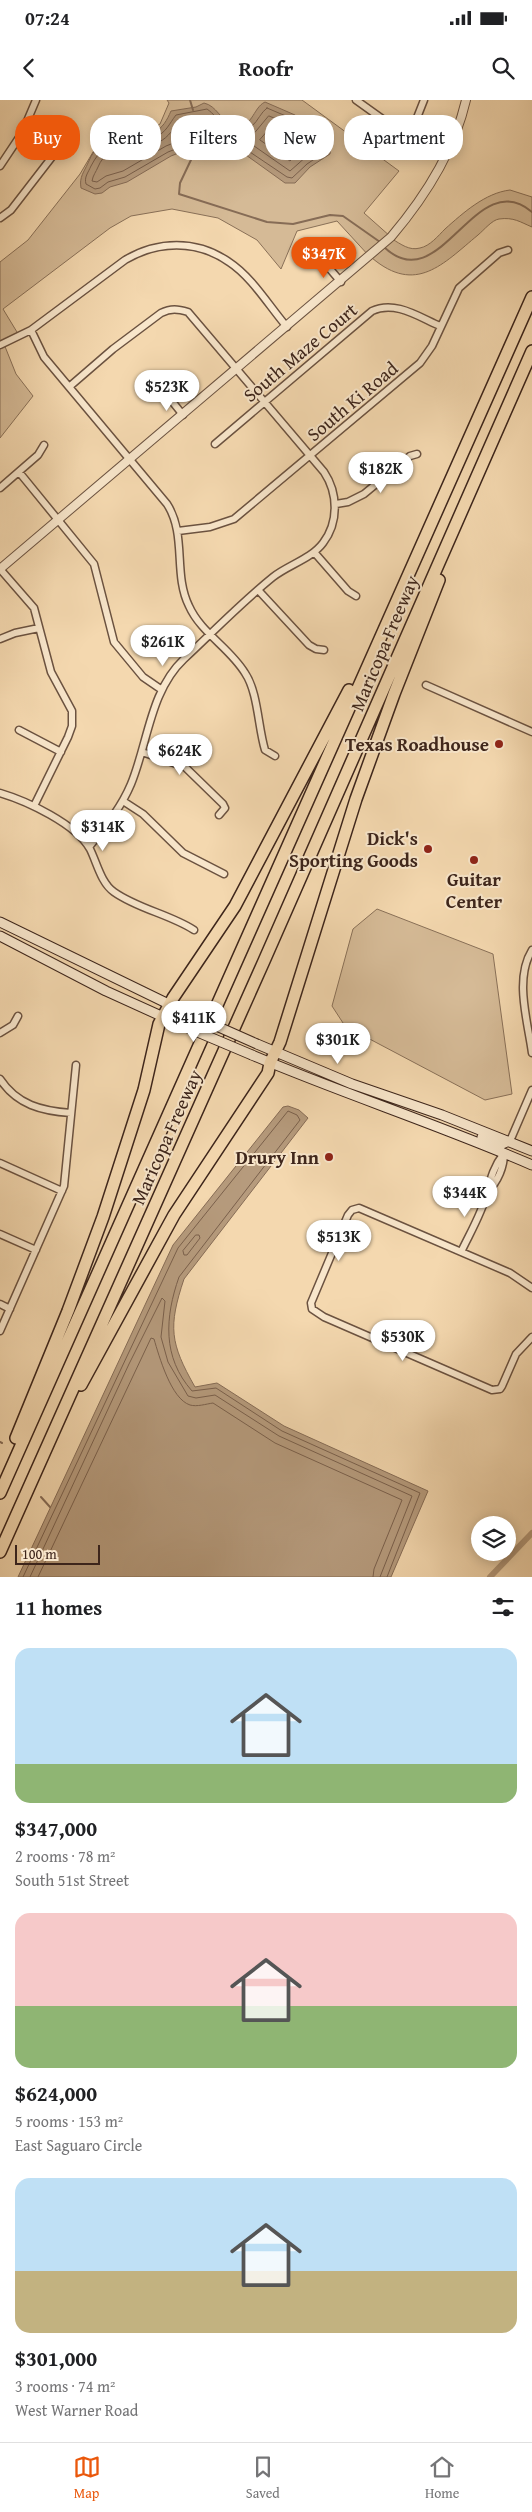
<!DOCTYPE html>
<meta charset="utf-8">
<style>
body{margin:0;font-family:"Gentium Book Plus",serif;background:#f6f6f6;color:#202124;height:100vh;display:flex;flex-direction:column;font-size:19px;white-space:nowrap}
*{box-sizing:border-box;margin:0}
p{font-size:16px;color:#757577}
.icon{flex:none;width:28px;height:28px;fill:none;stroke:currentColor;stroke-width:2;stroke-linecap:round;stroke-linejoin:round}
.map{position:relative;height:1477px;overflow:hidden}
.panel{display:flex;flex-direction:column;background:#fff;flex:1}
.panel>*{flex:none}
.guide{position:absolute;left:15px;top:15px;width:502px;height:45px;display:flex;gap:10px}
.tools{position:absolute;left:471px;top:1416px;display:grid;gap:10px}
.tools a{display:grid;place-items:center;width:45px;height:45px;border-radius:50%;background:#fff;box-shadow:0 2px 12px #0003;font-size:25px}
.scale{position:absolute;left:15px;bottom:12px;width:85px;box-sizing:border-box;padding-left:5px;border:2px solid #3d251b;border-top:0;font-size:14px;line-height:18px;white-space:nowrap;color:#3d251b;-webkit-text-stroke:4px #f8e6cb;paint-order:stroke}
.price{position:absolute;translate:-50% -42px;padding:0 11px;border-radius:18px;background:#fff;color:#222;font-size:16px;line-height:32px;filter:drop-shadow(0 1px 2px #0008)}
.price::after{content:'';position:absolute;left:50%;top:30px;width:15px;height:11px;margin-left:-8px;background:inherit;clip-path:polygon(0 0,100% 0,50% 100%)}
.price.on{background:#ea580c;color:#fff}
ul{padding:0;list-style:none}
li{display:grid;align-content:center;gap:10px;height:265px;padding:0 15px}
li span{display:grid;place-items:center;height:155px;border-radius:15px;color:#555}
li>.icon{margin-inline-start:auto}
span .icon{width:90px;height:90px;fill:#fffc;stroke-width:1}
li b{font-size:21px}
h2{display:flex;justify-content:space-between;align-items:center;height:60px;padding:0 15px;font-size:21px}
.pill{padding:0 18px;border-radius:20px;background:#fff;box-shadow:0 2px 12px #0003;font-size:18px;line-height:45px}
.pill.on{background:#ea580c;color:#fff}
.status{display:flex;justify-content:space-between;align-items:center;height:35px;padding:0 25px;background:#fff;direction:ltr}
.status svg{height:14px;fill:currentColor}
header{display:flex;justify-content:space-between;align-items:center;height:65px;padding:0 15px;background:#fff;font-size:22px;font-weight:700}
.menu{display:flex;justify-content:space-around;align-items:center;height:70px;border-top:1px solid #e0e0e0;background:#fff;font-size:14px;color:#757577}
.menu a{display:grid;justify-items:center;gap:2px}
.menu .on{color:#ea580c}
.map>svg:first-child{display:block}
.green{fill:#d5ba96;stroke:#897058}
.water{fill:#b69b7d;stroke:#866c56}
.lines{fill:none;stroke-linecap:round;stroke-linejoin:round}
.shore{stroke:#7a604c;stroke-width:1}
.stream{stroke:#866c56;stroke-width:2}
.canal{stroke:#b69b7d;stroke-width:6}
.minor-casing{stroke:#6b5240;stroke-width:9}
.tertiary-casing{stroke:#6b5240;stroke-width:10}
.secondary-casing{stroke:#3d251b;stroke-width:11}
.motorway-casing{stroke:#3d251b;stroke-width:14}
.minor{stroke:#f8e6cb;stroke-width:6}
.tertiary{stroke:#f8e6cb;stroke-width:8}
.secondary{stroke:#f8e6cb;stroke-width:9}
.motorway{stroke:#f4d8af;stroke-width:11}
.secondary-bridge-casing{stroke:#3d251b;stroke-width:11;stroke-linecap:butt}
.secondary-bridge{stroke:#f8e6cb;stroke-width:9}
.poi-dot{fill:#8f2418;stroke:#f8e6cb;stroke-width:2}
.labels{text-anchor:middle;stroke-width:4;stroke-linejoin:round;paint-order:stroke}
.street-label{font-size:19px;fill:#3d251b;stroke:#f8e6cb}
.poi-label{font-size:19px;font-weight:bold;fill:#3d251b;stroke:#f8e6cb;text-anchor:end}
</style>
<div class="status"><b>07:24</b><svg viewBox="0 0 49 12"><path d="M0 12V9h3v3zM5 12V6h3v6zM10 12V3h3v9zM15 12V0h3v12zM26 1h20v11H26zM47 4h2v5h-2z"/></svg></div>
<header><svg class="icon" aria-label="back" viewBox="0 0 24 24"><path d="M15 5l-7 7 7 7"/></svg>Roofr<svg class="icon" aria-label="search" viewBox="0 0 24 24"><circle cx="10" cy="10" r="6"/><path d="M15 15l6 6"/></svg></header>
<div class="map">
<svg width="532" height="1477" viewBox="0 0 532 1477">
<rect width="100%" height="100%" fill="#f4d8af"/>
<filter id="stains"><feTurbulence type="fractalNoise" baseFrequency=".004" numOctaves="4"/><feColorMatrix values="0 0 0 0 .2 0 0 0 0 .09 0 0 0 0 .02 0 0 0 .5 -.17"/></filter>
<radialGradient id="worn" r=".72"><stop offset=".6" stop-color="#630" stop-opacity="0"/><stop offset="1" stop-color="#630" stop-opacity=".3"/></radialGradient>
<path class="green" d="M167 0H302L399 71 364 113 391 137 370 157 337 121 297 131 281 169 257 140 218 118 172 109 131 116 110 128 3 209 20 237 4 244 16 274 33 296 0 338V162L28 140 80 74 99 42 112 37 144 34 160 24 169 3Z
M510 90 532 97V127C520 122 514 117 499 119 492 120 484 130 478 135 443 164 416 195 372 158L392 139C401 144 409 151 420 148 430 146 438 136 445 129 463 113 485 93 510 90Z
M377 809 493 854 512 994 485 1000 345 926 332 906 353 829Z"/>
<path class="water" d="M265 2 295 15 331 46 330 54 310 67 295 83H285L239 50 221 44 199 45 171 56 127 82 110 87 102 93 95 94 81 88C79 77 84 72 88 63 103 26 128 45 154 32 163 28 167 20 171 11L196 7 204 3C217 6 220 20 232 24 253 31 252 8 265 2Z
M288 1006 299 1010 308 1018 184 1179C168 1227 170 1243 195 1287L217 1283 284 1326 428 1391 391 1477H18L173 1145 283 1007Z"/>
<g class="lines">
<path class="shore" d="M267 8 293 19 325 48V52L307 64 292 78 287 77 241 46 222 39 199 40 168 52 125 77 108 82 100 88 95 89 86 84C84 77 88 73 91 66 110 30 125 49 155 37 166 33 169 24 176 15L207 9C219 17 233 44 252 26 258 21 261 12 267 8Z
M205 16 216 29V32L196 34 166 46 123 71 106 76 97 82 92 81C93 75 96 72 98 67 109 40 137 53 159 42 169 37 173 29 180 20Z
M269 16 289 24 316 48 290 71 244 39 245 36 255 32Z
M273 25 286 31 304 47 290 61 260 40Z
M196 1135H199L200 1138 187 1155H184L183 1151Z
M23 1477 178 1148 288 1011 297 1015 300 1020 179 1177C165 1217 162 1257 192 1291L216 1288 282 1331 420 1393 387 1477
M30 1477 129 1264 162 1198 165 1201 161 1237 168 1262 188 1296 196 1298 215 1295 279 1336 412 1396 380 1477
M38 1477 151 1238 154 1239C159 1256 171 1299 190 1305 197 1307 206 1304 213 1303L275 1343 402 1400 374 1469 373 1477"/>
<path class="stream" d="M190 0 193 10
M199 43 180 83 179 94 267 122 293 124 330 115 343 116 380 142
M383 146C440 203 475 63 532 112
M0 1342 2 1343
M41 1397 50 1407"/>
<path class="canal" d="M490 1477 532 1433"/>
<defs>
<path id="minor" d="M356 0 409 38 445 57
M409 38 424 0
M0 66 22 33 36 0
M0 118 11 110 62 44 64 38 61 34 29 18
M324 162 341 182
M31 230 44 257 167 404C187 435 173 474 189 506 201 533 230 548 245 573 258 592 258 627 265 650L275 656
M0 245 31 230 125 160C157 141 196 139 229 162 252 177 269 206 287 227
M69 287 113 249 161 213C171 208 178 209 188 212L324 372C338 393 339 422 323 443 311 459 288 465 273 477 242 502 213 532 184 559 150 591 148 643 131 684 121 708 105 727 89 747
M167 295 183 315
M215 344 372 211C395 200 419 217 440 226
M19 372 94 464 114 542 143 577 162 590
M0 388 38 355 44 345
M336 404 348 402 364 394 410 356 417 354
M178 431 210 427 234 419 420 263 432 246 459 188 499 153 508 150
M314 452 348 491 356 496
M0 469 34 508 51 572 72 611V626L68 637 34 706
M259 491 309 545 316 549 324 550
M0 539 15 533 39 528
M426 585 532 632
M19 630 61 652
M142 652 185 667 223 704 225 708 219 715
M0 693C27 701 76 724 90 749 97 763 101 783 114 792 138 809 169 814 194 830
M123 701 143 714 183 753 224 774
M532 850C514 879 528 922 532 953
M0 933 13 925 18 916
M0 979C17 1005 42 1011 71 1013
M510 1041 532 990
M0 1063 62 1091
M487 1093C497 1082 504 1068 504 1053
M0 1134 36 1150
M461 1152C470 1133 482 1113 487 1093 491 1077 494 1066 504 1053
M532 1188 510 1173 359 1108 352 1110 348 1115 311 1203 312 1209 324 1217 492 1290 500 1289 502 1286 516 1254 532 1237
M0 1204 10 1209
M0 1231 64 1086 76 965"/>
<path id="tertiary" d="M0 469 391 137C425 97 454 52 466 0"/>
<path id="secondary" d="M0 822 187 913
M0 836 106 891 181 925
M257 944 352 984 442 1015 532 1051
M252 955C344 994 440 1025 532 1065
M482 1037 502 1044 509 1041"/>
<path id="motorway" d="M81 1285 174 1115 268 973 270 963 280 942 356 699 394 594 439 480
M16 1338 68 1211 103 1117 144 990 159 924 173 898 235 806 349 590
M0 1393 532 197
M0 1452 264 861 532 251"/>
</defs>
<use href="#minor" class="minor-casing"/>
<use href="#tertiary" class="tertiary-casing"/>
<use href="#secondary" class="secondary-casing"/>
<use href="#motorway" class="motorway-casing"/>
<use href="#minor" class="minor"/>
<use href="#tertiary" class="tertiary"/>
<use href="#secondary" class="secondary"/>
<use href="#motorway" class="motorway"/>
<defs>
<path id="secondary-bridge" d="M187 913 257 944
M181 925 252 955"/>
</defs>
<use href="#secondary-bridge" class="secondary-bridge-casing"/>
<use href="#secondary-bridge" class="secondary-bridge"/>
</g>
<g class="poi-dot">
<circle cx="499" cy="644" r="5"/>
<circle cx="428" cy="749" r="5"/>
<circle cx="474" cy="760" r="5"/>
<circle cx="329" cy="1057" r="5"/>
</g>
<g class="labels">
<g class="street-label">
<text transform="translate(300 252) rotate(-40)" y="7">South Maze Court</text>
<text transform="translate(352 301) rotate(-40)" y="7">South Ki Road</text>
<text transform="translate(384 543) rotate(-67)" y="7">Maricopa Freeway</text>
<text transform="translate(166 1037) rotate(-66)" y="7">Maricopa Freeway</text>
</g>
<g class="poi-label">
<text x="489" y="651">Texas Roadhouse</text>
<text x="418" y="745">Dick's<tspan x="418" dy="22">Sporting Goods</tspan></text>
<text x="474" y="786" text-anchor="middle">Guitar<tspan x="474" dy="22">Center</tspan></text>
<text x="319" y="1064">Drury Inn</text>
</g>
</g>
<rect width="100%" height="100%" filter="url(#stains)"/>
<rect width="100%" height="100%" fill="url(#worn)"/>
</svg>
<div class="tools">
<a><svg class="icon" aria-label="layers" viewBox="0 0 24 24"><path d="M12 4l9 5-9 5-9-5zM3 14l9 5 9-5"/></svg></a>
</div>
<div class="scale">100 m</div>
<b class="price on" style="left:324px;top:179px">$347K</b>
<b class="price" style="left:167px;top:312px">$523K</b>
<b class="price" style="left:381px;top:394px">$182K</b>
<b class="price" style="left:163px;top:567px">$261K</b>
<b class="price" style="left:180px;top:676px">$624K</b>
<b class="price" style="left:103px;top:752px">$314K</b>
<b class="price" style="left:194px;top:943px">$411K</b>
<b class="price" style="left:338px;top:965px">$301K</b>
<b class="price" style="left:465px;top:1118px">$344K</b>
<b class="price" style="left:339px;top:1162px">$513K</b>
<b class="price" style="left:403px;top:1262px">$530K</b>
<div class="guide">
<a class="pill on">Buy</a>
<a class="pill">Rent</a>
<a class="pill">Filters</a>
<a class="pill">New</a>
<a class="pill">Apartment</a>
</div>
</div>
<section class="panel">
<h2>11 homes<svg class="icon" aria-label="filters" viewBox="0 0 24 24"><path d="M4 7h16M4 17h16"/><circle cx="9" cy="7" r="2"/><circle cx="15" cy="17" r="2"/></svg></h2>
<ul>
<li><span style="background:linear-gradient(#bfe0f5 75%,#8fb573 0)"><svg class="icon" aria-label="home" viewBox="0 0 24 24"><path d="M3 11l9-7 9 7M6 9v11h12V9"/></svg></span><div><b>$347,000</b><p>2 rooms · 78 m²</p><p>South 51st Street</p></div></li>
<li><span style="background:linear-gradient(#f6c9c9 60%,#8fb573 0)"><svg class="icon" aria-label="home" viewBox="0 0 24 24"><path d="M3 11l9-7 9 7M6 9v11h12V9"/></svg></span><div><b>$624,000</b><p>5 rooms · 153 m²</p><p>East Saguaro Circle</p></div></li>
<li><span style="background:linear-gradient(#bfe0f5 60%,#c2b280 0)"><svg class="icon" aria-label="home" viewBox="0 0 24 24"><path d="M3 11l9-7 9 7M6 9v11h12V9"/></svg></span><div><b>$301,000</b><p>3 rooms · 74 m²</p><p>West Warner Road</p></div></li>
</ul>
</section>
<nav class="menu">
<a class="on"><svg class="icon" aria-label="map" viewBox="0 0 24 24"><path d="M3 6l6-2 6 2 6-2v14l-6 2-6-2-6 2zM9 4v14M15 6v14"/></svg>Map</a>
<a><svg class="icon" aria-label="saved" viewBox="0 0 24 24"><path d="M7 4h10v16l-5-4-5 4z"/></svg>Saved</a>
<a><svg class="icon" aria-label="home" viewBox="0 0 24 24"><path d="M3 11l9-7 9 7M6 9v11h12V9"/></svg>Home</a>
</nav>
